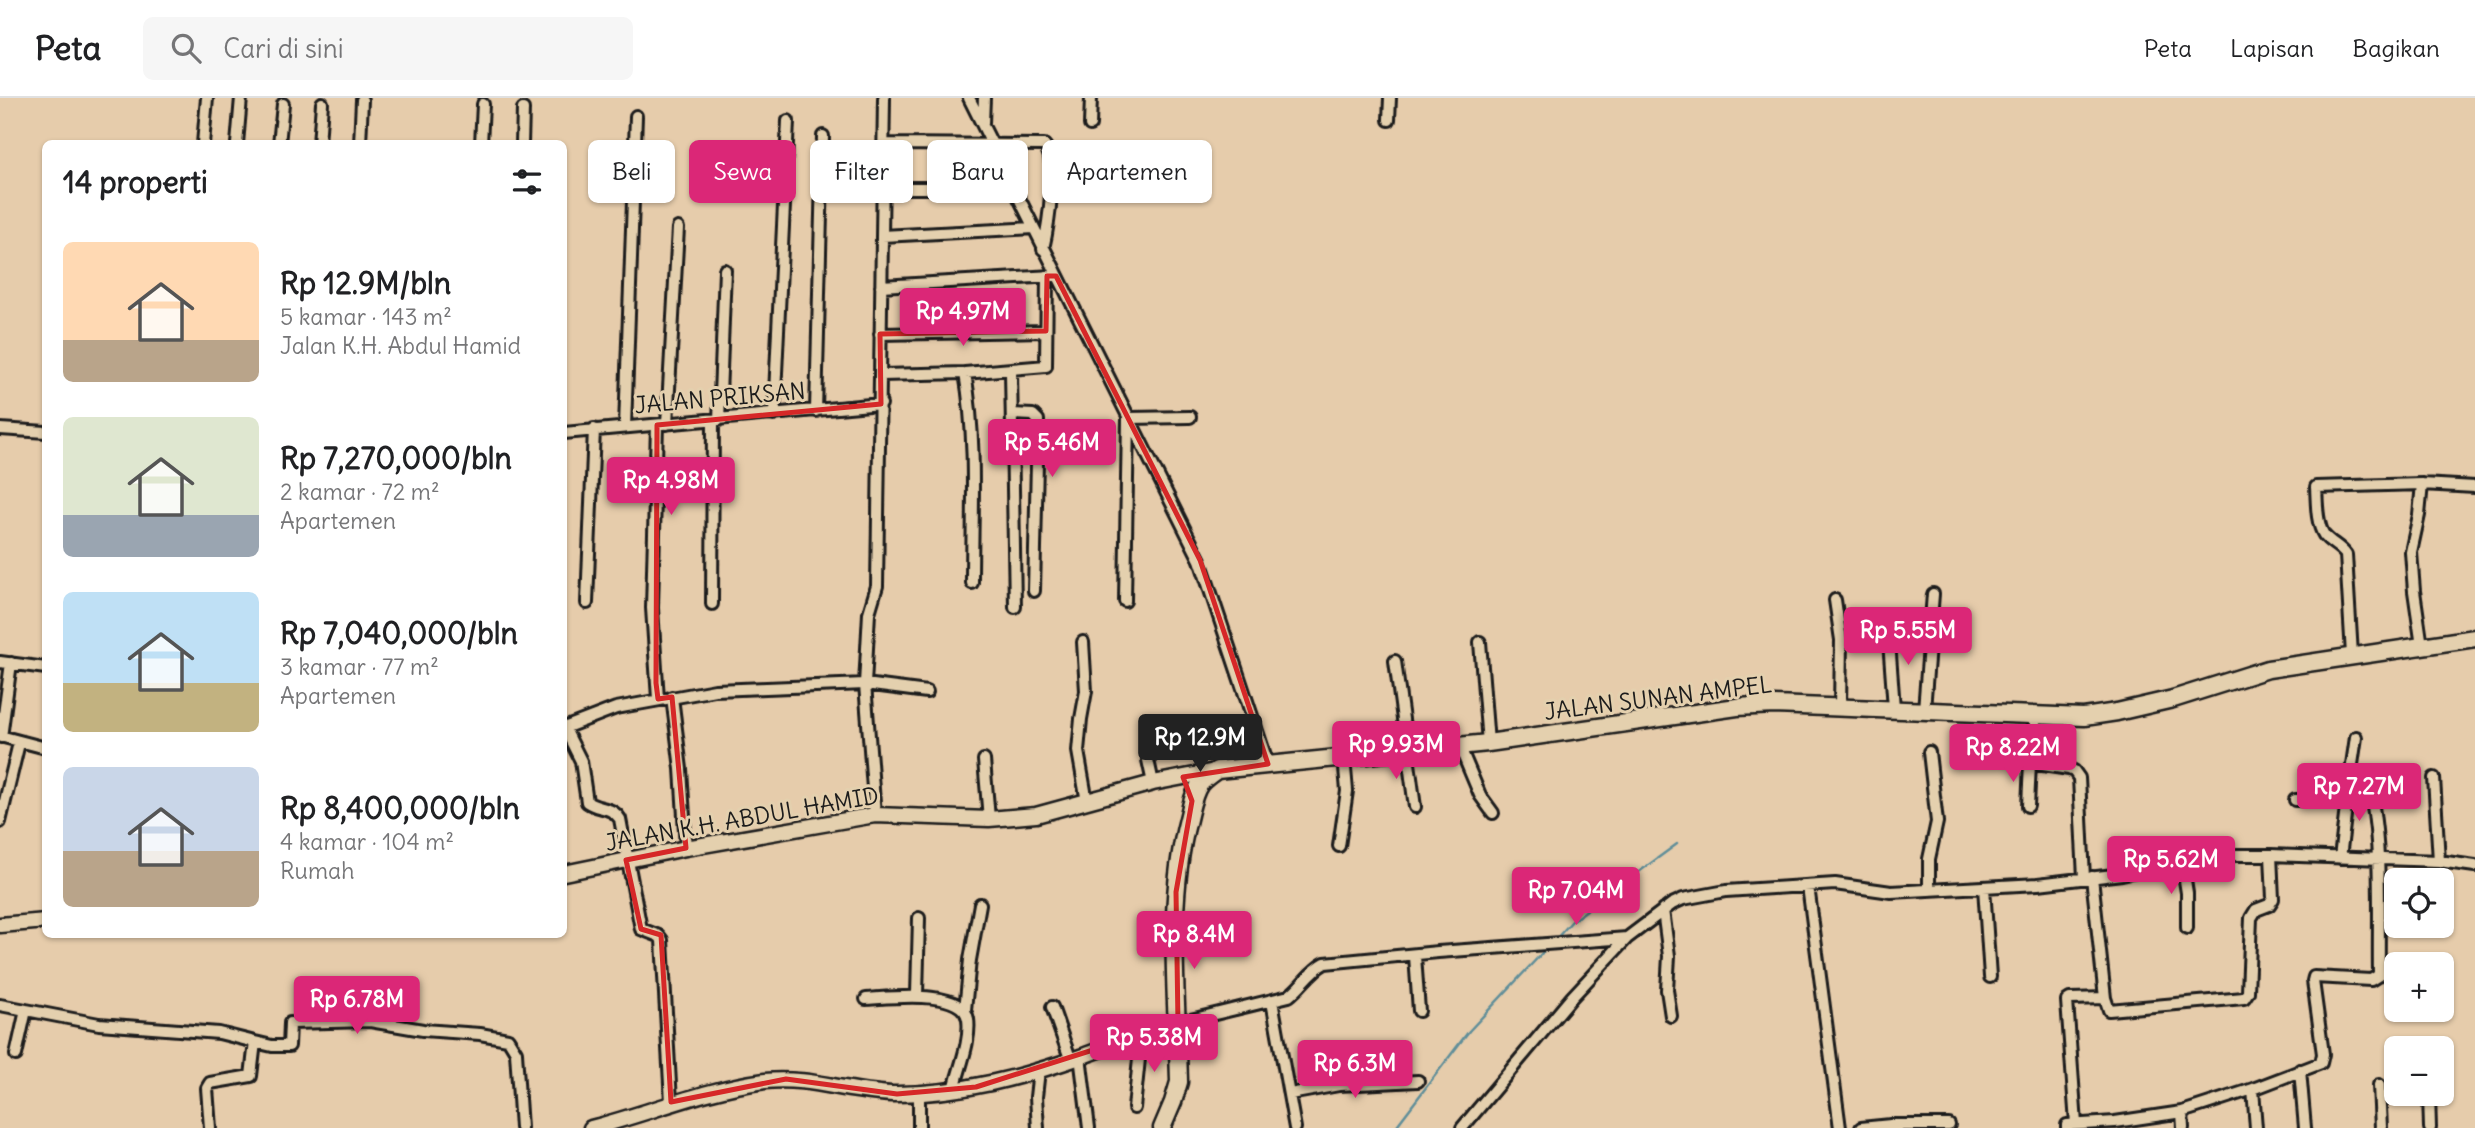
<!DOCTYPE html>
<html lang="id">
<meta charset="utf-8">
<style>
body{margin:0;font-family:Delius,sans-serif;background:#f6f6f6;color:#202124;height:100vh;display:flex;flex-direction:column;font-size:26px;white-space:nowrap}
*{box-sizing:border-box;margin:0}
p{font-size:23px;color:#757577}
.icon{flex:none;width:38px;height:38px;fill:none;stroke:currentColor;stroke-width:2;stroke-linecap:round;stroke-linejoin:round}
.map{position:relative;flex:1;overflow:hidden}
.side{position:absolute;left:42px;top:42px;width:525px;height:798px;display:flex;flex-direction:column;background:#fff;border-radius:10px;box-shadow:0 2px 5px #0004}
.side>*{flex:none}
.top-card{position:absolute;left:588px;top:42px;width:665px;height:63px;display:flex;gap:14px}
.buttons{position:absolute;left:2384px;top:770px;display:grid;gap:14px}
.buttons a{display:grid;place-items:center;width:70px;height:70px;border-radius:10px;background:#fff;box-shadow:0 2px 5px #0004;font-size:35px}
.price{position:absolute;translate:-50% -60px;padding:0 16px;border-radius:7px;background:#db2777;color:#fff;font-size:23px;line-height:46px;filter:drop-shadow(0 2px 4px #0008)}
.price::after{content:'';position:absolute;left:50%;top:42px;width:21px;height:16px;margin-left:-10px;background:inherit;clip-path:polygon(0 0,100% 0,50% 100%)}
.price.active{background:#222;color:#fff}
ul{padding:0;list-style:none}
li{display:flex;align-items:center;gap:21px;height:175px;padding:0 21px}
li span{display:grid;place-items:center;flex:none;width:196px;height:140px;border-radius:10px;color:#555}
li>.icon{margin-inline-start:auto}
span .icon{width:84px;height:84px;fill:#fffc;stroke-width:1}
li b{font-size:30px}
h2{display:flex;justify-content:space-between;align-items:center;height:84px;padding:0 21px;font-size:30px}
.chip{padding:0 24px;border-radius:10px;background:#fff;box-shadow:0 2px 5px #0004;font-size:24px;line-height:63px}
.chip.active{background:#db2777;color:#fff}
header{display:flex;align-items:center;gap:42px;box-sizing:border-box;height:98px;padding:0 35px;background:#fff;border-bottom:2px solid #e0e0e0}
header strong{font-size:33px}
nav{display:flex;gap:38px;margin-inline-start:auto;font-size:24px}
.search{width:490px;height:63px;background:#f6f6f6;display:flex;align-items:center;gap:18px;box-sizing:border-box;padding:0 24px;border-radius:10px;color:#757577;font-size:26px}
.map>svg:first-child{display:block}
.lines{fill:none;stroke-linecap:round;stroke-linejoin:round}
.stream{stroke:#608e99;stroke-width:2.5}
.minor-casing{stroke:#1c1c1c;stroke-width:16}
.tertiary-casing{stroke:#1c1c1c;stroke-width:19}
.secondary-casing{stroke:#1c1c1c;stroke-width:21}
.minor{stroke:#e4d0ae;stroke-width:10}
.tertiary{stroke:#e4d0ae;stroke-width:14}
.secondary{stroke:#e4d0ae;stroke-width:16}
.marked{fill:none;stroke:#d62828;stroke-width:5;stroke-linejoin:round}
.labels{text-anchor:middle;stroke-width:6;stroke-linejoin:round;paint-order:stroke}
.street-label{font-size:23px;fill:#1c1c1c;stroke:#e4d0ae}
</style>
<header>
<strong>Peta</strong>
<div class="search"><svg class="icon" aria-label="search" viewBox="0 0 24 24"><circle cx="10" cy="10" r="6"/><path d="M15 15l6 6"/></svg>Cari di sini</div>
<nav><a>Peta</a><a>Lapisan</a><a>Bagikan</a></nav>
</header>
<div class="map">
<svg width="2475" height="1030" viewBox="0 0 2475 1030">
<rect width="100%" height="100%" fill="#e6ccab"/>
<filter id="ink" filterUnits="userSpaceOnUse"><feTurbulence type="fractalNoise" baseFrequency=".0143" numOctaves="2"/><feDisplacementMap in="SourceGraphic" scale="14" xChannelSelector="R" yChannelSelector="G"/><feConvolveMatrix kernelMatrix="1 2 1 2 8 2 1 2 1" color-interpolation-filters="sRGB"/></filter>
<g filter="url(#ink)">
<g class="lines">
<path class="stream" d="M1556 841 1572 823 1677 746
M1395 1030 1469 933 1546 851"/>
<defs>
<path id="minor" d="M969 0 1200 462 1268 666
M1389 22 1390 0
M983 25 984 0
M1090 27 1091 0
M203 46 207 0
M237 46 241 0
M279 46 283 6
M319 46 322 5
M360 46 362 2
M481 46 483 6
M522 46 523 11
M883 46 1044 47C1059 62 1048 129 1043 151
M884 90H1014
M882 138 1034 130
M881 188 1053 178
M880 236 1046 233
M1011 273 1015 509
M965 275C977 344 972 416 972 485
M881 277 965 275 1046 268 1047 178
M816 313 823 38
M1012 316 1033 317 1038 322 1034 493
M774 317 788 23
M719 322 725 172
M667 326 678 130
M657 327 652 510 658 601
M625 329 636 18
M0 331 46 334
M564 335 881 306
M2422 386 2419 417 2411 454 2414 493 2422 548
M1835 502 1841 542 1840 610
M1125 503 1128 320 1190 319
M587 505 594 331
M712 506 713 322
M1888 530 1894 610
M1083 544 1086 593 1081 621 1078 653 1087 704
M1480 544 1488 645
M2352 557 2346 457C2340 448 2330 445 2324 437 2316 425 2317 403 2316 389L2422 386 2475 389
M1395 563 1415 709
M0 564 46 570
M672 599 681 671 686 750
M1924 612 1933 496
M2036 617 2030 665 2069 671 2074 673 2079 680 2084 780
M564 629 581 663 587 704C598 712 612 708 620 721L641 831 659 838 662 842 671 1004
M564 630 616 610 715 592 865 586 927 594
M1151 630 1152 642 1148 662 1153 685
M0 638 46 650
M1 639 11 565
M1459 647 1480 697 1493 715
M984 662 989 721
M2434 680 2439 763
M2295 702 2347 701 2356 639
M2028 708 2030 665
M875 717 865 586 869 515 877 488 884 0
M0 724 19 645
M1339 748 1347 693 1344 659
M2182 763 2187 795V830
M1808 788 1840 1030
M1984 789 1990 879
M1929 792V761L1937 724 1929 654
M1663 812 1669 858 1667 892 1671 918
M1415 858 1419 913
M917 897 919 820
M2105 900 2109 912 2244 900 2248 894 2251 820 2256 812 2269 807 2273 801 2271 757
M866 901C888 900 963 890 968 921 971 943 959 970 954 992
M1272 903 1295 1030
M0 907 99 926 219 935 255 944 251 978 210 985 207 990 210 1030
M1052 909 1071 963
M965 912 970 862 980 806
M1178 925 1289 898C1302 888 1311 872 1325 865L1438 854 1627 840 1672 806 1683 801 1726 793 1835 786 1891 794 2038 786 2122 776 2212 757H2271L2439 763 2475 768
M255 944 272 948H289L290 925 370 923 423 932 480 936 508 941 516 954 521 1030
M16 957 26 912
M1080 958 1089 1030
M2300 972 2305 1030
M2379 987 2381 1030
M2253 991 2256 1030
M919 995V1030
M1290 996 1339 987 1418 983
M2429 996 2430 1030
M1134 1010 1139 961 1137 941
M2182 1014 2183 1030
M2076 1026 2067 903 2070 901 2105 900 2092 779
M1038 1030 1036 999 1039 972
M1462 1030 1572 899 1627 840
M1861 1030 1891 1027H1949
M2067 1030V1027L2115 1024 2182 1014 2253 991 2321 965 2323 956 2313 883 2314 879 2371 882 2379 877C2378 821 2382 758 2372 703L2368 701H2347L2340 760"/>
<path id="tertiary" d="M564 775 686 750 875 717 989 721 1036 717 1153 685 1215 673
M0 827 46 823
M591 1030C650 1015 705 991 765 983 809 978 853 996 897 996 960 996 1023 979 1083 958 1114 946 1146 937 1178 925"/>
<path id="secondary" d="M1162 1030 1173 1004 1179 984C1177 897 1166 806 1188 721 1191 709 1193 696 1200 686 1205 680 1211 676 1217 672L1488 645 1737 609 1774 607 2084 619 2117 614 2173 601 2268 571 2475 540"/>
</defs>
<use href="#minor" class="minor-casing"/>
<use href="#tertiary" class="tertiary-casing"/>
<use href="#secondary" class="secondary-casing"/>
<use href="#minor" class="minor"/>
<use href="#tertiary" class="tertiary"/>
<use href="#secondary" class="secondary"/>
</g>
</g>
<path class="marked" d="M1047 178H1056L1200 462 1268 666 1183 679 1192 703 1176 794 1178 925 976 989 897 996 786 981 671 1004 661 837 641 831 626 762 686 750 672 599 658 601 656 585 657 327 881 306 880 236 1046 233Z"/>
<g class="labels">
<g class="street-label">
<text transform="translate(720 300) rotate(-5)" y="8">JALAN PRIKSAN</text>
<text transform="translate(1658 600) rotate(-7)" y="8">JALAN SUNAN AMPEL</text>
<text transform="translate(742 721) rotate(-10)" y="8">JALAN K.H. ABDUL HAMID</text>
</g>
</g>
</svg>
<div class="buttons">
<a><svg class="icon" aria-label="locate" viewBox="0 0 24 24"><circle cx="12" cy="12" r="6"/><path d="M12 2v4M12 18v4M2 12h4M18 12h4"/></svg></a>
<a>+</a>
<a>−</a>
</div>
<b class="price" style="left:963px;top:250px">Rp 4.97M</b>
<b class="price" style="left:1052px;top:381px">Rp 5.46M</b>
<b class="price" style="left:671px;top:419px">Rp 4.98M</b>
<b class="price" style="left:1908px;top:569px">Rp 5.55M</b>
<b class="price active" style="left:1200px;top:676px">Rp 12.9M</b>
<b class="price" style="left:1396px;top:683px">Rp 9.93M</b>
<b class="price" style="left:2013px;top:686px">Rp 8.22M</b>
<b class="price" style="left:2359px;top:725px">Rp 7.27M</b>
<b class="price" style="left:2171px;top:798px">Rp 5.62M</b>
<b class="price" style="left:1576px;top:829px">Rp 7.04M</b>
<b class="price" style="left:1194px;top:873px">Rp 8.4M</b>
<b class="price" style="left:357px;top:938px">Rp 6.78M</b>
<b class="price" style="left:1154px;top:976px">Rp 5.38M</b>
<b class="price" style="left:1355px;top:1002px">Rp 6.3M</b>
<div class="top-card">
<a class="chip">Beli</a>
<a class="chip active">Sewa</a>
<a class="chip">Filter</a>
<a class="chip">Baru</a>
<a class="chip">Apartemen</a>
</div>
<section class="side">
<h2>14 properti<svg class="icon" aria-label="filters" viewBox="0 0 24 24"><path d="M4 7h16M4 17h16"/><circle cx="9" cy="7" r="2"/><circle cx="15" cy="17" r="2"/></svg></h2>
<ul>
<li><span style="background:linear-gradient(#ffd9b3 70%,#b9a48a 0)"><svg class="icon" aria-label="home" viewBox="0 0 24 24"><path d="M3 11l9-7 9 7M6 9v11h12V9"/></svg></span><div><b>Rp 12.9M/bln</b><p>5 kamar · 143 m²</p><p>Jalan K.H. Abdul Hamid</p></div></li>
<li><span style="background:linear-gradient(#dfe7d0 70%,#9aa5b1 0)"><svg class="icon" aria-label="home" viewBox="0 0 24 24"><path d="M3 11l9-7 9 7M6 9v11h12V9"/></svg></span><div><b>Rp 7,270,000/bln</b><p>2 kamar · 72 m²</p><p>Apartemen</p></div></li>
<li><span style="background:linear-gradient(#bfe0f5 65%,#c2b280 0)"><svg class="icon" aria-label="home" viewBox="0 0 24 24"><path d="M3 11l9-7 9 7M6 9v11h12V9"/></svg></span><div><b>Rp 7,040,000/bln</b><p>3 kamar · 77 m²</p><p>Apartemen</p></div></li>
<li><span style="background:linear-gradient(#c9d6e8 60%,#b9a48a 0)"><svg class="icon" aria-label="home" viewBox="0 0 24 24"><path d="M3 11l9-7 9 7M6 9v11h12V9"/></svg></span><div><b>Rp 8,400,000/bln</b><p>4 kamar · 104 m²</p><p>Rumah</p></div></li>
</ul>
</section>
</div>
